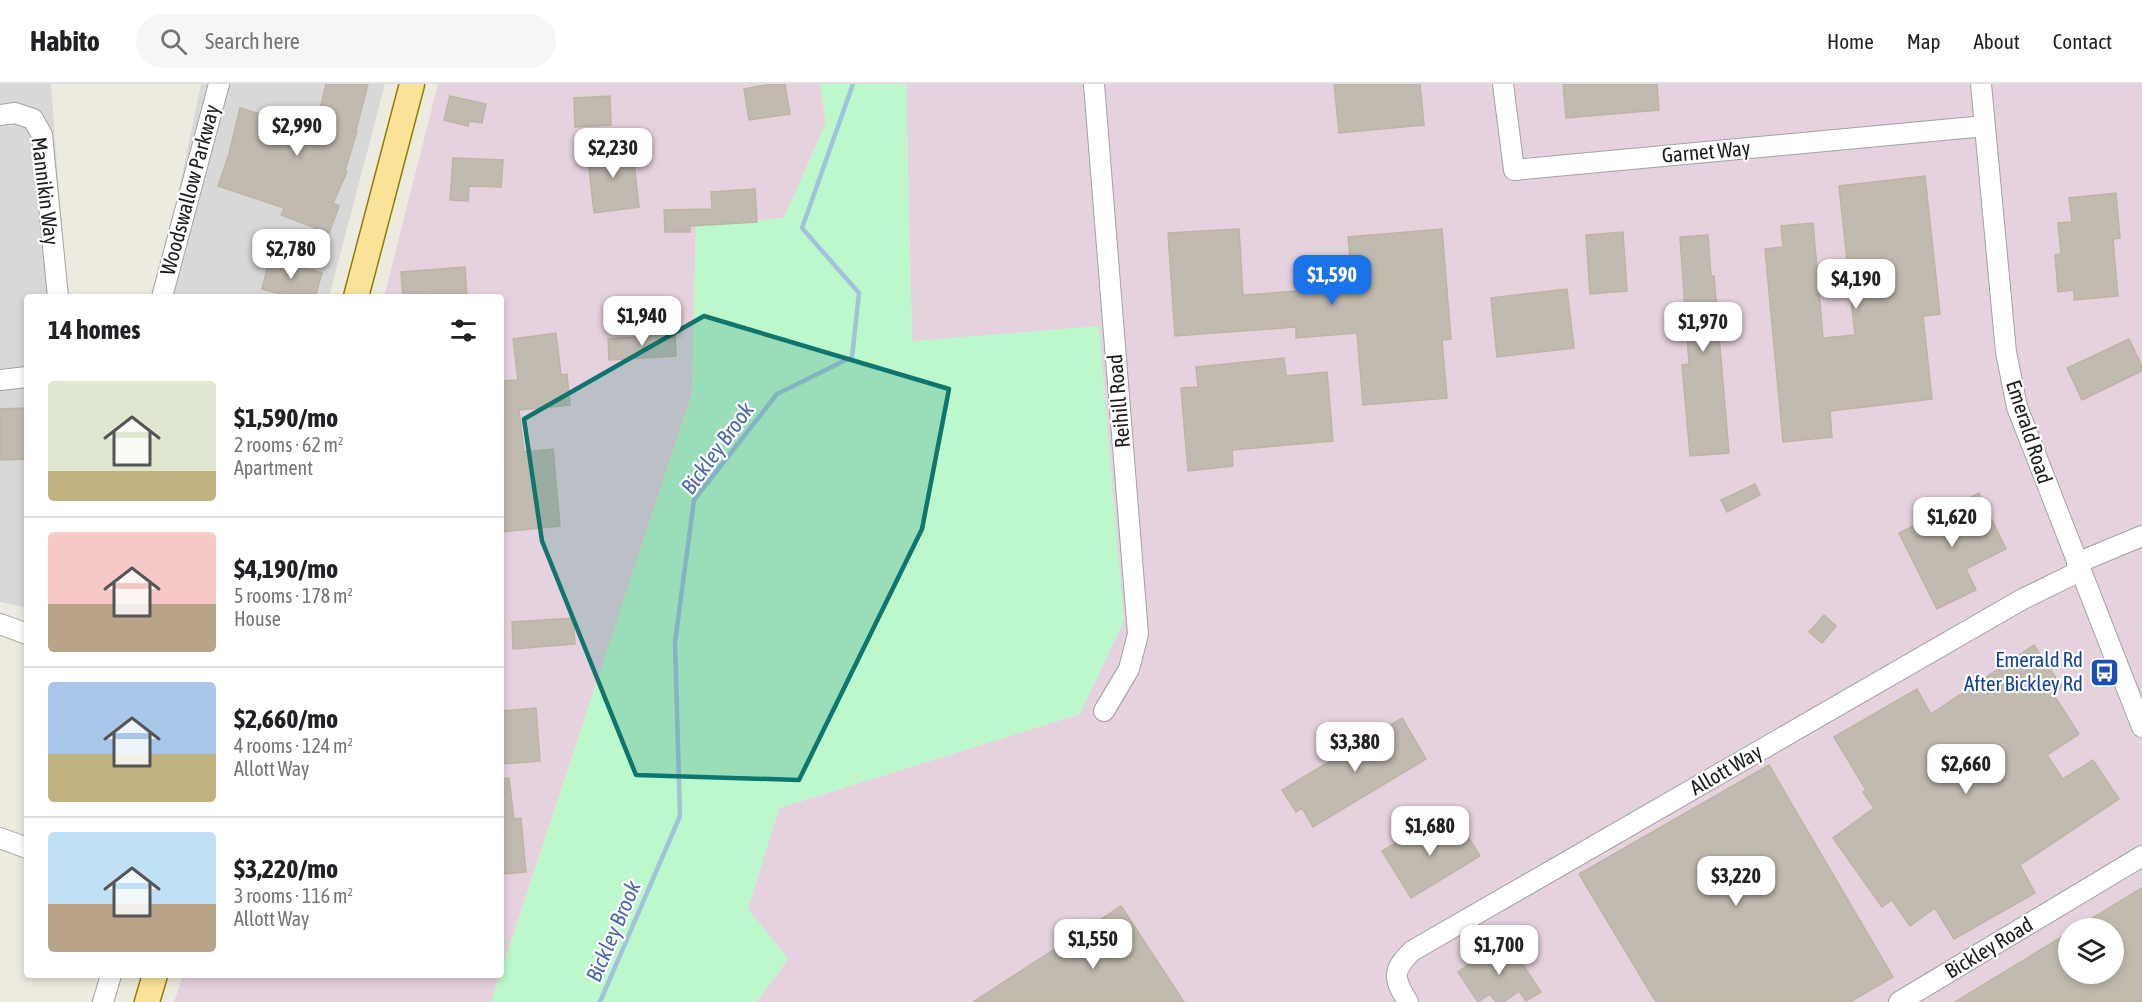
<!DOCTYPE html>
<meta charset="utf-8">
<style>
body{margin:0;font-family:"Asap Condensed",sans-serif;background:#f6f6f6;color:#202124;height:100vh;display:flex;flex-direction:column;font-size:22px;white-space:nowrap}
*{box-sizing:border-box;margin:0}
p{font-size:20px;color:#757577}
.icon{flex:none;width:33px;height:33px;fill:none;stroke:currentColor;stroke-width:2;stroke-linecap:round;stroke-linejoin:round}
.map{position:relative;flex:1;overflow:hidden}
.drawer{position:absolute;left:24px;top:210px;width:480px;height:684px;display:flex;flex-direction:column;background:#fff;border-radius:6px;box-shadow:0 3px 9px #0003}
.drawer>*{flex:none}
.fabs{position:absolute;left:2058px;top:834px;display:grid;gap:12px}
.fabs a{display:grid;place-items:center;width:66px;height:66px;border-radius:50%;background:#fff;box-shadow:0 3px 9px #0003;font-size:30px}
.price{position:absolute;translate:-50% -51px;padding:0 14px;border-radius:12px;background:#fff;color:#222;font-size:20px;line-height:39px;filter:drop-shadow(0 2px 3px #0008)}
.price::after{content:'';position:absolute;left:50%;top:36px;width:18px;height:14px;margin-left:-9px;background:inherit;clip-path:polygon(0 0,100% 0,50% 100%)}
.price.current{background:#1a73e8;color:#fff}
ul{padding:0;list-style:none}
li{display:flex;align-items:center;gap:18px;height:150px;padding:0 24px}
li+li{border-top:2px solid #e0e0e0}
li span{display:grid;place-items:center;flex:none;width:168px;height:120px;border-radius:6px;color:#555}
li>.icon{margin-inline-start:auto}
span .icon{width:72px;height:72px;fill:#fffc;stroke-width:1}
li b{font-size:26px}
h2{display:flex;justify-content:space-between;align-items:center;height:72px;padding:0 24px;font-size:26px}
header{display:flex;align-items:center;gap:36px;box-sizing:border-box;height:84px;padding:0 30px;background:#fff;border-bottom:2px solid #e0e0e0}
header strong{font-size:28px}
nav{display:flex;gap:33px;margin-inline-start:auto;font-size:21px}
.search{width:420px;height:54px;background:#f6f6f6;display:flex;align-items:center;gap:15px;box-sizing:border-box;padding:0 21px;border-radius:33px;color:#757577;font-size:22px}
.map>svg:first-child{display:block}
.residential{fill:#d9d8d8}
.industrial{fill:#e6d2de}
.park{fill:#bcf8cc}
.lines{fill:none;stroke-linecap:round;stroke-linejoin:round}
.stream{stroke:#a1c2da;stroke-width:4.5}
.building{fill:#c1bab0;stroke:#beb4a3;stroke-width:1.5}
.minor-casing{stroke:#a2a2a2;stroke-width:22}
.major-casing{stroke:#907c02;stroke-width:27}
.minor{stroke:#fff;stroke-width:20}
.major{stroke:#fae298;stroke-width:24}
.marked{fill:#0f766e;fill-opacity:0.2;stroke:#0f766e;stroke-width:4.5;stroke-linejoin:round}
.labels{text-anchor:middle;stroke-width:4.5;stroke-linejoin:round;paint-order:stroke}
.street-label{font-size:21px;fill:#1b1b1b;stroke:#fff}
.transit-label{font-size:21px;fill:#164399;stroke:#fff;text-anchor:end}
.water-label{font-size:22px;font-style:italic;fill:#4a67a8;stroke:#fff}
</style>
<header>
<strong>Habito</strong>
<div class="search"><svg class="icon" aria-label="search" viewBox="0 0 24 24"><circle cx="10" cy="10" r="6"/><path d="M15 15l6 6"/></svg>Search here</div>
<nav><a>Home</a><a>Map</a><a>About</a><a>Contact</a></nav>
</header>
<div class="map">
<svg width="2142" height="918" viewBox="0 0 2142 918">
<rect width="100%" height="100%" fill="#edebe0"/>
<path class="residential" d="M0 0H51L67 213H27V524L0 518Z
M201 0H385L329 213H150L160 196Z"/>
<path class="industrial" d="M438 0H820L826 39 784 134 696 142 692 309 501 888V213H384Z
M906 0H2142V804L2076 844H2068V890H2114V844H2077L2142 805V918H757L788 875 748 825 779 724 1080 630 912 257Z
M183 891H500L491 918H174Z"/>
<path class="park" d="M820 0H906L912 257 1099 242 1124 537 1080 630 779 724 748 825 788 875 757 918H491L692 309 696 142 784 134 826 39Z"/>
<g class="lines">
<path class="stream" d="M600 918 680 732 675 558 694 416 777 310 852 273 859 209 802 144 853 0"/>
</g>
<path class="building" d="M326 0H368L356 46 357 47 345 87 347 88 333 119 339 122 329 149 281 131 284 124 218 102 229 70 240 24 307 44 311 32 318 34Z
M771 0H785L790 30 749 36 744 5Z
M1334 0H1420L1424 41 1339 49Z
M1563 0H1657L1659 26 1566 34Z
M450 12 486 20 482 39 469 37 468 42 444 36Z
M610 12 611 41 575 43 574 14Z
M632 61 639 123 594 129 587 66Z
M453 74 503 76 501 103 469 102 468 117 450 116Z
M1925 92 1940 230 1923 232 1932 315 1830 327 1832 353 1783 358 1765 165 1783 163 1781 142 1813 139 1823 254 1855 251 1839 102Z
M755 105 757 138 690 142V148H665L664 126 712 125 711 108Z
M2116 109 2120 154 2113 155 2118 212 2074 216V206L2058 208 2055 171 2061 170 2058 139 2072 138 2069 114Z
M1239 145 1243 211 1353 203 1348 153 1442 145 1451 255 1442 256 1447 314 1363 321 1357 249 1296 254V243L1175 252 1168 149Z
M1623 148 1627 207 1590 210 1586 151Z
M1708 151 1711 192H1714L1729 369 1690 372 1682 281 1689 280 1680 153Z
M270 174 322 189 315 213H292L262 205Z
M465 183 467 213H403L401 188Z
M1567 205 1574 264 1497 273 1491 214Z
M556 249 561 291 567 290 570 321 519 326 524 368 553 365 560 442 501 448V297L518 296 513 255Z
M675 250 676 272 609 276 608 255Z
M2129 255 2142 282V287L2082 316 2067 284Z
M1284 274 1286 292 1327 288 1333 357 1232 366 1233 382 1188 387 1181 304 1198 303 1196 283Z
M27 324V375L0 376V325Z
M1755 400 1760 411 1727 428 1721 416Z
M1979 409 2006 465 1966 485 1976 506 1937 525 1899 449Z
M1824 531 1836 542 1822 559 1809 548Z
M573 534 575 560 513 565 512 538Z
M2034 561 2062 603 2053 610 2079 650 2047 671 2063 695 2093 676 2119 715 2020 781 2035 809 1954 855 1935 824 1910 842 1892 816 1882 823 1833 754 1874 724 1863 708 1866 706 1834 653 1917 605 1931 630Z
M536 624 540 677 501 680V627Z
M1402 634 1426 675 1313 743 1302 724 1296 728 1282 706Z
M1769 681 1893 893 1850 918H1656L1579 790Z
M509 694 514 735 521 734 526 788 501 790V695Z
M1459 738 1480 772 1411 814 1382 767 1422 743 1430 756Z
M2142 804V918H1955L2068 849V890H2114V844H2076Z
M1121 822 1184 918H973Z
M1506 855 1541 908 1526 917 1519 907 1504 918H1496L1490 910 1478 918 1458 888Z"/>
<g class="lines">
<defs>
<path id="minor" d="M1094 0 1138 550 1129 585 1104 627
M1503 0 1514 86 1985 42
M1981 0 2006 268 2017 323 2142 643
M0 31 15 29 33 35 42 51 58 213
M162 213 219 0
M0 296 27 293
M2077 479 2142 452
M0 540 27 550
M0 754 27 764
M103 918 111 891
M1408 918C1393 894 1392 887 1412 867L2021 516 2080 487
M1899 918 2142 772"/>
<path id="major" d="M356 213 412 0
M147 918 155 891"/>
</defs>
<use href="#minor" class="minor-casing"/>
<use href="#major" class="major-casing"/>
<use href="#minor" class="minor"/>
<use href="#major" class="major"/>
</g>
<path class="marked" d="M704 232 949 305 922 445 799 696 636 691 542 457 524 335Z"/>
<defs>
<symbol id="bus-square" viewBox="-11 -11 22 22"><rect x="-9" y="-9" width="18" height="18" rx="4" fill="#1a4fb4" stroke="#fff"/><path d="M-5-6H5V4H4V6H2V4H-2V6H-4V4H-5ZM-3.5-4V0h7V-4ZM-3.5 1.2v1.5H-2V1.2ZM2 1.2v1.5H3.5V1.2Z" fill="#fff"/></symbol>
</defs>
<g fill-rule="evenodd">
<use href="#bus-square" x="2088" y="572" width="33" height="33"/>
</g>
<g class="labels">
<g class="street-label">
<text transform="translate(1706 68) rotate(-5)" y="7">Garnet Way</text>
<text transform="translate(190 106) rotate(-75)" y="7">Woodswallow Parkway</text>
<text transform="translate(45 107) rotate(83)" y="7">Mannikin Way</text>
<text transform="translate(1119 317) rotate(-95)" y="7">Reihill Road</text>
<text transform="translate(2029 348) rotate(72)" y="7">Emerald Road</text>
<text transform="translate(1726 686) rotate(-30)" y="7">Allott Way</text>
<text transform="translate(1989 864) rotate(-31)" y="7">Bickley Road</text>
</g>
<g class="transit-label">
<text x="2083" y="583">Emerald Rd<tspan x="2083" dy="24">After Bickley Rd</tspan></text>
</g>
<g class="water-label">
<text transform="translate(717 364) rotate(-54)" y="8">Bickley Brook</text>
<text transform="translate(613 847) rotate(-67)" y="8">Bickley Brook</text>
</g>
</g>
</svg>
<div class="fabs">
<a><svg class="icon" aria-label="layers" viewBox="0 0 24 24"><path d="M12 4l9 5-9 5-9-5zM3 14l9 5 9-5"/></svg></a>
</div>
<b class="price" style="left:297px;top:73px">$2,990</b>
<b class="price" style="left:613px;top:95px">$2,230</b>
<b class="price" style="left:291px;top:196px">$2,780</b>
<b class="price current" style="left:1332px;top:222px">$1,590</b>
<b class="price" style="left:1856px;top:226px">$4,190</b>
<b class="price" style="left:642px;top:263px">$1,940</b>
<b class="price" style="left:1703px;top:269px">$1,970</b>
<b class="price" style="left:1952px;top:464px">$1,620</b>
<b class="price" style="left:1355px;top:689px">$3,380</b>
<b class="price" style="left:1966px;top:711px">$2,660</b>
<b class="price" style="left:1430px;top:773px">$1,680</b>
<b class="price" style="left:1736px;top:823px">$3,220</b>
<b class="price" style="left:1093px;top:886px">$1,550</b>
<b class="price" style="left:1499px;top:892px">$1,700</b>
<section class="drawer">
<h2>14 homes<svg class="icon" aria-label="filters" viewBox="0 0 24 24"><path d="M4 7h16M4 17h16"/><circle cx="9" cy="7" r="2"/><circle cx="15" cy="17" r="2"/></svg></h2>
<ul>
<li><span style="background:linear-gradient(#dfe7d0 75%,#c2b280 0)"><svg class="icon" aria-label="home" viewBox="0 0 24 24"><path d="M3 11l9-7 9 7M6 9v11h12V9"/></svg></span><div><b>$1,590/mo</b><p>2 rooms · 62 m²</p><p>Apartment</p></div></li>
<li><span style="background:linear-gradient(#f6c9c9 60%,#b9a48a 0)"><svg class="icon" aria-label="home" viewBox="0 0 24 24"><path d="M3 11l9-7 9 7M6 9v11h12V9"/></svg></span><div><b>$4,190/mo</b><p>5 rooms · 178 m²</p><p>House</p></div></li>
<li><span style="background:linear-gradient(#a9c7e8 60%,#c2b280 0)"><svg class="icon" aria-label="home" viewBox="0 0 24 24"><path d="M3 11l9-7 9 7M6 9v11h12V9"/></svg></span><div><b>$2,660/mo</b><p>4 rooms · 124 m²</p><p>Allott Way</p></div></li>
<li><span style="background:linear-gradient(#bfe0f5 60%,#b9a48a 0)"><svg class="icon" aria-label="home" viewBox="0 0 24 24"><path d="M3 11l9-7 9 7M6 9v11h12V9"/></svg></span><div><b>$3,220/mo</b><p>3 rooms · 116 m²</p><p>Allott Way</p></div></li>
</ul>
</section>
</div>
